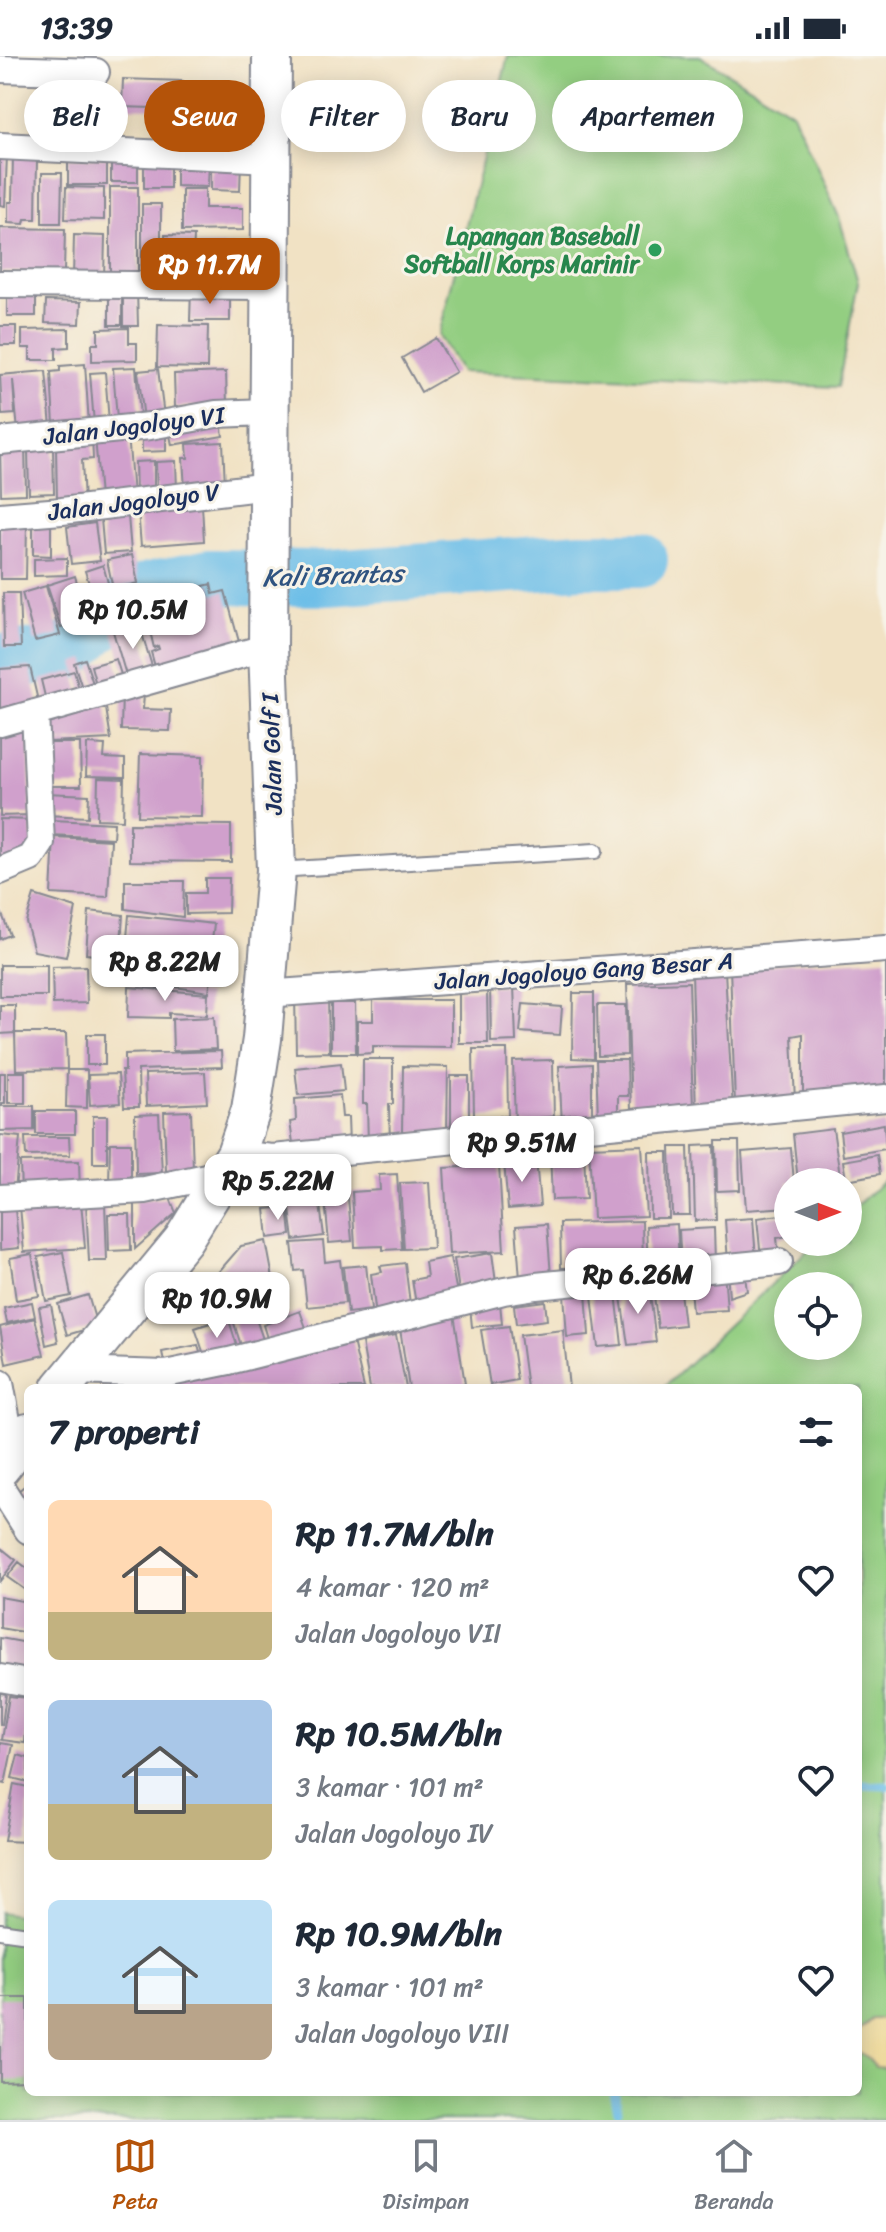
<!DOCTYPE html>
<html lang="id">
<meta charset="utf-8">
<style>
body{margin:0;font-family:Sriracha,sans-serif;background:#f6f6f7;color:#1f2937;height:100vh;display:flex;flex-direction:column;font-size:30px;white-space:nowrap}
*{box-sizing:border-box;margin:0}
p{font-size:26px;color:#747a83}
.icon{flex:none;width:44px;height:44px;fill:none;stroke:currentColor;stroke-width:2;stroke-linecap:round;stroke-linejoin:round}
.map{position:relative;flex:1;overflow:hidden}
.drawer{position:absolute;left:24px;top:1328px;width:838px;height:712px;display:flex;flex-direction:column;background:#fff;border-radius:12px;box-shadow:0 4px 20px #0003}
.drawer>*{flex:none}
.guide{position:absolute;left:24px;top:24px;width:838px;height:72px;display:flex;gap:16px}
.needle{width:52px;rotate:90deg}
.fabs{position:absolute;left:774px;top:1112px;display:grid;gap:16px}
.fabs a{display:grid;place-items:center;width:88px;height:88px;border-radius:50%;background:#fff;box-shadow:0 4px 20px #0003;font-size:40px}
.price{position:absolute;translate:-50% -68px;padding:0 18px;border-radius:16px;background:#fff;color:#222;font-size:26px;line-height:52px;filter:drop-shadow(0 2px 4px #0008)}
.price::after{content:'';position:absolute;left:50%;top:48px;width:24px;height:18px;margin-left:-12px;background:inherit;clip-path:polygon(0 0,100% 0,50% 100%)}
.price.active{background:#b45309;color:#fff}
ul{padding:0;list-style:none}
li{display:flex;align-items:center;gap:24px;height:200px;padding:0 24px}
li span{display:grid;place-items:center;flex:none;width:224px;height:160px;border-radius:12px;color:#555}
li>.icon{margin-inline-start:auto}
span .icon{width:96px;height:96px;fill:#fffc;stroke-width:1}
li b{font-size:34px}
h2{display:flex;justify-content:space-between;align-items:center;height:96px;padding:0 24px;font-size:34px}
.chip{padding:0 28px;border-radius:36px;background:#fff;box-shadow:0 4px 20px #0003;font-size:28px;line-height:72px}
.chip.active{background:#b45309;color:#fff}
.status{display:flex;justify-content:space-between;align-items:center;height:56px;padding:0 40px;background:#fff;direction:ltr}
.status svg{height:22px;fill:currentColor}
.dock{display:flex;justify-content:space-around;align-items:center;height:112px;border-top:2px solid #e0e1e3;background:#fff;font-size:22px;color:#747a83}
.dock a{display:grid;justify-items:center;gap:4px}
.dock .active{color:#b45309}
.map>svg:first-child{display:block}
.green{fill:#93ce81;stroke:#577e70;stroke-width:2;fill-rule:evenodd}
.sand{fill:#eeda9e;stroke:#84847e;stroke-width:2}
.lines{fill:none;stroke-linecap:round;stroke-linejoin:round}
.stream{stroke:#6cbee8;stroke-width:9}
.river{stroke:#6cbee8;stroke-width:56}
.building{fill:#d0a0cc}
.lane-casing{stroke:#868891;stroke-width:18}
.street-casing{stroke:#868891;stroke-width:30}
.secondary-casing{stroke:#868891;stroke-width:42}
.lane{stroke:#fff;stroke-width:14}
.street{stroke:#fff;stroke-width:26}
.secondary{stroke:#fff;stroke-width:38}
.leisure-dot{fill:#2e9e5b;stroke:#f7f3e8;stroke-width:3}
.labels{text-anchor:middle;stroke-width:6;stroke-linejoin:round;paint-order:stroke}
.leisure-label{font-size:24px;font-weight:bold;fill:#27864d;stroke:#f7f3e8;text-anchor:end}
.street-label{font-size:24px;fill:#1b2f5e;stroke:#f7f3e8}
.water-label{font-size:26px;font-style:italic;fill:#2f5380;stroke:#f7f3e8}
</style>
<div class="status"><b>13:39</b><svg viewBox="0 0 49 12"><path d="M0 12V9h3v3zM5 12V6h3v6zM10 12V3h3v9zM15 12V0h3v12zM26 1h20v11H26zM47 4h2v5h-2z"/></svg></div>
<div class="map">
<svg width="886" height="2064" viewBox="0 0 886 2064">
<rect width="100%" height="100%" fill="#f7f3e8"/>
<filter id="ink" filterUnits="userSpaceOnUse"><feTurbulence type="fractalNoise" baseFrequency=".0125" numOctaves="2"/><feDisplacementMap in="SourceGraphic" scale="16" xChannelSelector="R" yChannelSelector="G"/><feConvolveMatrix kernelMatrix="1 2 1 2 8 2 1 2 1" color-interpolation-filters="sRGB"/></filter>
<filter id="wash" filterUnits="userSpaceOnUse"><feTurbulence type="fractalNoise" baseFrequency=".006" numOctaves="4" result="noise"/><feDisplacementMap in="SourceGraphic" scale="32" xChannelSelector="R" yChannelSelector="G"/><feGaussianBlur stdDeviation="1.8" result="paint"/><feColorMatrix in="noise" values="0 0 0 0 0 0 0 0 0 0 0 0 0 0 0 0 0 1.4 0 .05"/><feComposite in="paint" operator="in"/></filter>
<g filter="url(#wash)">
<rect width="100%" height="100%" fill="#f1e2c4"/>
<path class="green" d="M508 0H700L793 57 839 161 858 226 838 331 461 316 439 279Z
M886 1123V2064H0V1856L28 1861V2036H858V1332H663L816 1186H848V1157ZM788 1230H848V1290H788Z"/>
<path class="sand" d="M872 1963H886V2012L875 2011 867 2001 858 1996V1975Z"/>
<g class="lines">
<path class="stream" d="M858 1729 886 1730
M614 2036 618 2054"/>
<path class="river" d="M0 606 69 596 99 568 149 534 209 521 329 522 581 504H640"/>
</g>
<g id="blocks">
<path class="building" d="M123 23 183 25V53L122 51Z
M0 99H7L5 150 0 149Z
M13 100 37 101 36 163H25L24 168 8 167V146H12Z
M111 100H138V126H111Z
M144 101 170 102V132H144Z
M68 102H107V129H68Z
M176 103 209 104 208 131 176 130Z
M211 104 241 105 240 135 211 134Z
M42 117H62L61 167H42Z
M66 131 104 132V164L65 163Z
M110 131H138V220H110Z
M182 133H205V152H243V174L182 175Z
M142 148H161V219H142Z
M0 172 65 173 64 216H0Z
M74 179 105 180 104 223H73Z
M165 179 194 180 193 201H165Z
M198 190H234L233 228 197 227Z
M171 204H193V223H171Z
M7 232H36V260H7Z
M123 233H137L138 270H123Z
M191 234 230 235V265H190Z
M109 235H122V269H109Z
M46 245 81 246 80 268 45 267Z
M158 269 208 270 207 312 157 311Z
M0 270H16V289H0Z
M129 272V287H137V304L92 305V288H98V273Z
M69 273V291L56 292V304H30V292H22V274Z
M436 282 456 316 421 336 402 302Z
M85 308 89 369H54L51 316 60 315V310Z
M136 311 140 361 117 363 113 312Z
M158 313 164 360 144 363 138 315Z
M46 315 51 372 18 375 13 324 15 358 2 359 0 319Z
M105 316 109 366 94 368 90 317Z
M226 316 227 349 175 351 174 318Z
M220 360 223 380 172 389 168 369Z
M166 372V395L142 396V373Z
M128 378 133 439 100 442 95 380Z
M92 379 93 403 82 404 84 447H57L56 391Z
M223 386 225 430 185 433 183 402H188L187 388Z
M0 388H25L26 438 1 439Z
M53 393 54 437 29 438 28 394Z
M154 405V437L136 438 135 406Z
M176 405 177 435 157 436 156 406Z
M202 449 204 485 141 490 138 454Z
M128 460 131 496 104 498 101 463Z
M0 465H27L26 523H0Z
M33 466H51V500L33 499Z
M95 467 100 505 71 508 67 471Z
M132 499 138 527 113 533 107 504Z
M67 502V519L34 520V503Z
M103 509 114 548 97 553 85 515Z
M75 520 88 564 61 572 47 529Z
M211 528 213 538 225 535 241 593 157 618 151 596 159 593 158 590 154 592 143 546Z
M46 530 60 579 35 585 22 537Z
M3 537H19L21 591H4Z
M138 564 154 617 128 626 112 572Z
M85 603 96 637 85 641 74 607Z
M116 603 124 628 98 636 91 610Z
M30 611 39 649 0 661V613Z
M74 615 81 640 47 649 41 624Z
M122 636 144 637 143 653 171 654 170 675 121 674Z
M105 646 111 683 49 686 44 661Z
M28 669 31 759 0 760V670Z
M47 687H80L81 730H47Z
M87 688 105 689 104 702 125 703V721L86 720Z
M140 698 203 700 202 761 138 760Z
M98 722 124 723 123 764 97 763Z
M46 737 89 739 88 761 45 759Z
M0 763 32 764 33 798 0 806Z
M52 764 114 767 113 782 51 779Z
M130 768 231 769V806L130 805Z
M54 781 111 784 108 841 51 838Z
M205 822H229L228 857 186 858V837H205Z
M125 825H184L183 861 125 853Z
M34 839 76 852 66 901 34 895 26 866Z
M0 853 10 879 0 883Z
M89 855 123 859 120 902 86 898Z
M129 859 214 868 210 902 126 893Z
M131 896 213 909 209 936 127 924Z
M886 902V1037L803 1041V978L792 980 795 1045 735 1047 730 911Z
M0 909H47V940H0Z
M86 910 87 947 53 948 52 911Z
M725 915 733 1055 696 1057 692 916Z
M689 926 693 1053 631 1055 627 928Z
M514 929 516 985 491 986 490 930Z
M129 931 208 938 207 959 169 957V962L128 961Z
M459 934H487L488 987H459Z
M573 937H594V1003L572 1002Z
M295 938H328L329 996 296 997Z
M373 944H451V991L373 990V997L357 998V965H373Z
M331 947H355L356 997H331Z
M523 948 562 951 560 979 520 976Z
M0 949H15V977L0 978Z
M597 949H626L627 999 598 1000Z
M214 961 216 993 173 995 172 963Z
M15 977H66L67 1013 16 1014Z
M87 978H105V1009H87Z
M473 993H507L508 1060 474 1061Z
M221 995 222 1011 138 1014 139 1051H124L122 1015H125V998Z
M363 1003H393V1048H389L390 1088H368L367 1048H363Z
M553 1004 554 1067 515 1068 513 1005Z
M596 1004H627L628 1040H618V1063H598Z
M341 1007 344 1035 298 1039 295 1012Z
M592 1008V1065L562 1068 559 1010Z
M403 1010 448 1011 447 1077 402 1076Z
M67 1014H87V1052L66 1051Z
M8 1016H25V1047H8Z
M205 1016 207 1047 146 1050 145 1018Z
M0 1017H5V1047H0Z
M118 1018 120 1047 90 1049 88 1019Z
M451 1020H469V1080H451Z
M340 1039 342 1061H348L349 1088 294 1094 290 1066 296 1065 295 1043Z
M0 1050H34V1074L0 1075Z
M36 1055H75V1078H36Z
M191 1055 193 1114 166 1115 164 1056Z
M159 1058 162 1117 136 1118 135 1059Z
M93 1060H107V1107H93Z
M884 1068 886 1093 843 1100 840 1076Z
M833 1073 841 1126H798L793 1078Z
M0 1079 20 1081 15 1134 0 1133Z
M25 1081H69L70 1099 26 1100Z
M716 1085H739L740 1134 717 1135Z
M110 1087H131V1128H109Z
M642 1089 646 1160 593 1162 589 1091Z
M714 1089 716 1164 695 1165 693 1090Z
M670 1091H688L690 1159H672Z
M791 1092 794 1126H788V1151L746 1154 742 1096Z
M584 1094 586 1143 552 1144 550 1095Z
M649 1096H668L669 1162H650Z
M877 1099 880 1118 846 1124 843 1105Z
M536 1103 540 1150 508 1153 504 1106Z
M79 1105 80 1137 21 1138 20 1106Z
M499 1109 504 1195 449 1198 444 1112Z
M397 1118 402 1193 383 1194V1190L355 1191 352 1136 380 1134 379 1119Z
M429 1126 433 1192 404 1193 400 1127Z
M347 1131 352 1185 329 1187 324 1133Z
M318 1133 324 1180 294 1184 288 1137Z
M170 1142 176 1157 135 1193V1144Z
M14 1144 19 1192 0 1194V1146Z
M81 1145 85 1192 24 1196 20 1150Z
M105 1146 107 1205H89L86 1147Z
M288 1151 291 1179 268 1182 265 1153Z
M108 1158H130L131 1194 109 1195Z
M788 1158V1180L777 1182 779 1201 761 1203 757 1162Z
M753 1162 756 1204 728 1206 725 1164Z
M642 1165 643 1210 561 1212 560 1167Z
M547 1168 551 1220 520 1223 516 1170Z
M677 1168 679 1208 648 1209 646 1170Z
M714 1172 715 1207 681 1209 679 1174Z
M266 1185 276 1238 207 1252 202 1235 241 1190Z
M323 1185 325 1206 340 1204 345 1247 307 1251 303 1214 295 1215 292 1187Z
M63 1196 71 1240 46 1245 38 1201Z
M492 1197 497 1234 460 1240 454 1203Z
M32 1198 39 1240 16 1244 10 1202Z
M450 1201 457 1237 417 1254 412 1224 427 1221 425 1206Z
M405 1207 411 1256 376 1261 371 1218 382 1216 380 1210Z
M366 1209 371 1254 348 1257 343 1211Z
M744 1212 747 1235 729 1241 727 1214Z
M724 1215 727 1254 692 1256 689 1218Z
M679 1228 684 1269 658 1272 653 1231Z
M649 1230 656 1286 628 1289 620 1234Z
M586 1236 589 1279 567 1281 564 1238Z
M616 1237 622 1289 598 1291 592 1240Z
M88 1239 97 1270 67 1279 58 1248Z
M545 1245 547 1264 516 1268 514 1249Z
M32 1246 35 1261 7 1267 4 1252Z
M500 1247 502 1268 472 1271 470 1250Z
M51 1249 58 1286 46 1289 39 1251Z
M300 1255 309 1280 270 1292 263 1269Z
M254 1257 266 1292 244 1299 233 1264Z
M454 1258 465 1328 438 1332H409L399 1266Z
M228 1261 239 1296 207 1307 195 1272Z
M35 1262 44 1299 6 1308 0 1271Z
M509 1270 517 1324 490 1329 481 1274Z
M563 1274 569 1332H527L520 1279Z
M396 1279 406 1332H370L362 1286Z
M352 1281 364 1332H178L177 1318Z
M198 1289 203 1308 166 1315 162 1296Z
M28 1427V1449L17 1436Z
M0 1491 16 1504 0 1525Z
M19 1506 28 1513V1536L7 1521Z
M0 1541 28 1546V1577L0 1572Z
M0 1582 28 1587V1619L0 1614Z
M0 1637 6 1638 2 1669H0Z
M9 1640 28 1642 25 1687 2 1684Z
M1 1687 13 1689 5 1728 0 1727Z
M18 1699 28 1702V1726L12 1722Z
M14 1728 28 1731V1786L4 1785Z
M0 1942H28V2024L0 2025Z"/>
</g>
</g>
<g filter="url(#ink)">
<use href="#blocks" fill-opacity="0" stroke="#868891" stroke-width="2"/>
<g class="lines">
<defs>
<path id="lane" d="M276 814 595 795
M0 1875 28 1879"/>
<path id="street" d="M0 13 96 16
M0 90 271 103
M0 228 269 230
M0 385 150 370 216 358 268 356
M0 460 62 455 268 430
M0 667 268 591
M0 815 31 802 41 787 35 657
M265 938 886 893
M236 1098 273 1102 886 1042
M0 1142 145 1134 225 1117
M73 1315 165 1318 229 1305 504 1235 536 1230 779 1206
M0 1327 13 1397
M0 1430 28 1474
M0 1622 28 1627"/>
<path id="secondary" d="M61 1332 183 1184 236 1098 251 1054 262 983 276 814 268 591 272 0
M0 1412 28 1377"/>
</defs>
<use href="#lane" class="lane-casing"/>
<use href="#street" class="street-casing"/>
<use href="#secondary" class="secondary-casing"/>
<use href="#lane" class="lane"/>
<use href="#street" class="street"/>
<use href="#secondary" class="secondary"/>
</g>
</g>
<circle class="leisure-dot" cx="655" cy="194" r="8"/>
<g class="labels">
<g class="leisure-label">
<text x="639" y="188">Lapangan Baseball<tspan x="639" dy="28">Softball Korps Marinir</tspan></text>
</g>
<g class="street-label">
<text transform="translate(134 370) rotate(-7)" y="8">Jalan Jogoloyo VI</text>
<text transform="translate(134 446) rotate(-7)" y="8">Jalan Jogoloyo V</text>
<text transform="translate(272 698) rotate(-92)" y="8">Jalan Golf I</text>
<text transform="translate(584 915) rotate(-4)" y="8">Jalan Jogoloyo Gang Besar A</text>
</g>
<g class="water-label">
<text transform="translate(333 519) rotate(-2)" y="9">Kali Brantas</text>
</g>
</g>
</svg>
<div class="fabs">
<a><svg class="needle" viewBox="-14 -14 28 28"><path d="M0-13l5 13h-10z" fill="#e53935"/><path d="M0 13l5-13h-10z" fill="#747a83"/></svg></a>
<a><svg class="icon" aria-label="locate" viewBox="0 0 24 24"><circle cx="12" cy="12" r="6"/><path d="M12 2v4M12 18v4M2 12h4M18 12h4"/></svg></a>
</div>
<b class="price active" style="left:210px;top:250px">Rp 11.7M</b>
<b class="price" style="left:133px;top:595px">Rp 10.5M</b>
<b class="price" style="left:165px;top:947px">Rp 8.22M</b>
<b class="price" style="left:522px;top:1128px">Rp 9.51M</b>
<b class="price" style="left:278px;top:1166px">Rp 5.22M</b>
<b class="price" style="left:638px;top:1260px">Rp 6.26M</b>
<b class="price" style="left:217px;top:1284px">Rp 10.9M</b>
<div class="guide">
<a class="chip">Beli</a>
<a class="chip active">Sewa</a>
<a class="chip">Filter</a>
<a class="chip">Baru</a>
<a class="chip">Apartemen</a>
</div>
<section class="drawer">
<h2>7 properti<svg class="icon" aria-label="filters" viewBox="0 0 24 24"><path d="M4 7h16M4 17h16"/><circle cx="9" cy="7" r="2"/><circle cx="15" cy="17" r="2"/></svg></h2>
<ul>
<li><span style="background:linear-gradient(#ffd9b3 70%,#c2b280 0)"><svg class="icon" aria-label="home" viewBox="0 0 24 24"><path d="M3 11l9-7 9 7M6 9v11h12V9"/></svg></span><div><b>Rp 11.7M/bln</b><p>4 kamar · 120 m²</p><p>Jalan Jogoloyo VII</p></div><svg class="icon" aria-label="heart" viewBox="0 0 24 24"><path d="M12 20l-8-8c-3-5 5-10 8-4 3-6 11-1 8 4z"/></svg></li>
<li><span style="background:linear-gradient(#a9c7e8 65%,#c2b280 0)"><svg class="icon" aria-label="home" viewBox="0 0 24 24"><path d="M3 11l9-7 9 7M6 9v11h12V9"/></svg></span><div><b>Rp 10.5M/bln</b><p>3 kamar · 101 m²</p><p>Jalan Jogoloyo IV</p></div><svg class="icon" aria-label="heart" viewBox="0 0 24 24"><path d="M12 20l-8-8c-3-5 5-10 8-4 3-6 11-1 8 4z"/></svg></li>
<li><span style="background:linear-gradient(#bfe0f5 65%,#b9a48a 0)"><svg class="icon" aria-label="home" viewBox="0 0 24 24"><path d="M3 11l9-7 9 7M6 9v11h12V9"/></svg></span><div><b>Rp 10.9M/bln</b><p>3 kamar · 101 m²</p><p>Jalan Jogoloyo VIII</p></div><svg class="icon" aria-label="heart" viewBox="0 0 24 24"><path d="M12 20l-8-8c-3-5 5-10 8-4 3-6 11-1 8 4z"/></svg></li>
</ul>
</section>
</div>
<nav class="dock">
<a class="active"><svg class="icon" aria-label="map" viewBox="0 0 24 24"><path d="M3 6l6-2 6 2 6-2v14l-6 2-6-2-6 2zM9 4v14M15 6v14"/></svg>Peta</a>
<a><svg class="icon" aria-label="saved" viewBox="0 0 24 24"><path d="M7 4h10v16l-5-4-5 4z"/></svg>Disimpan</a>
<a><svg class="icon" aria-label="home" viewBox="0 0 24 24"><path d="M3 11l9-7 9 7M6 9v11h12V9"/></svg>Beranda</a>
</nav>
